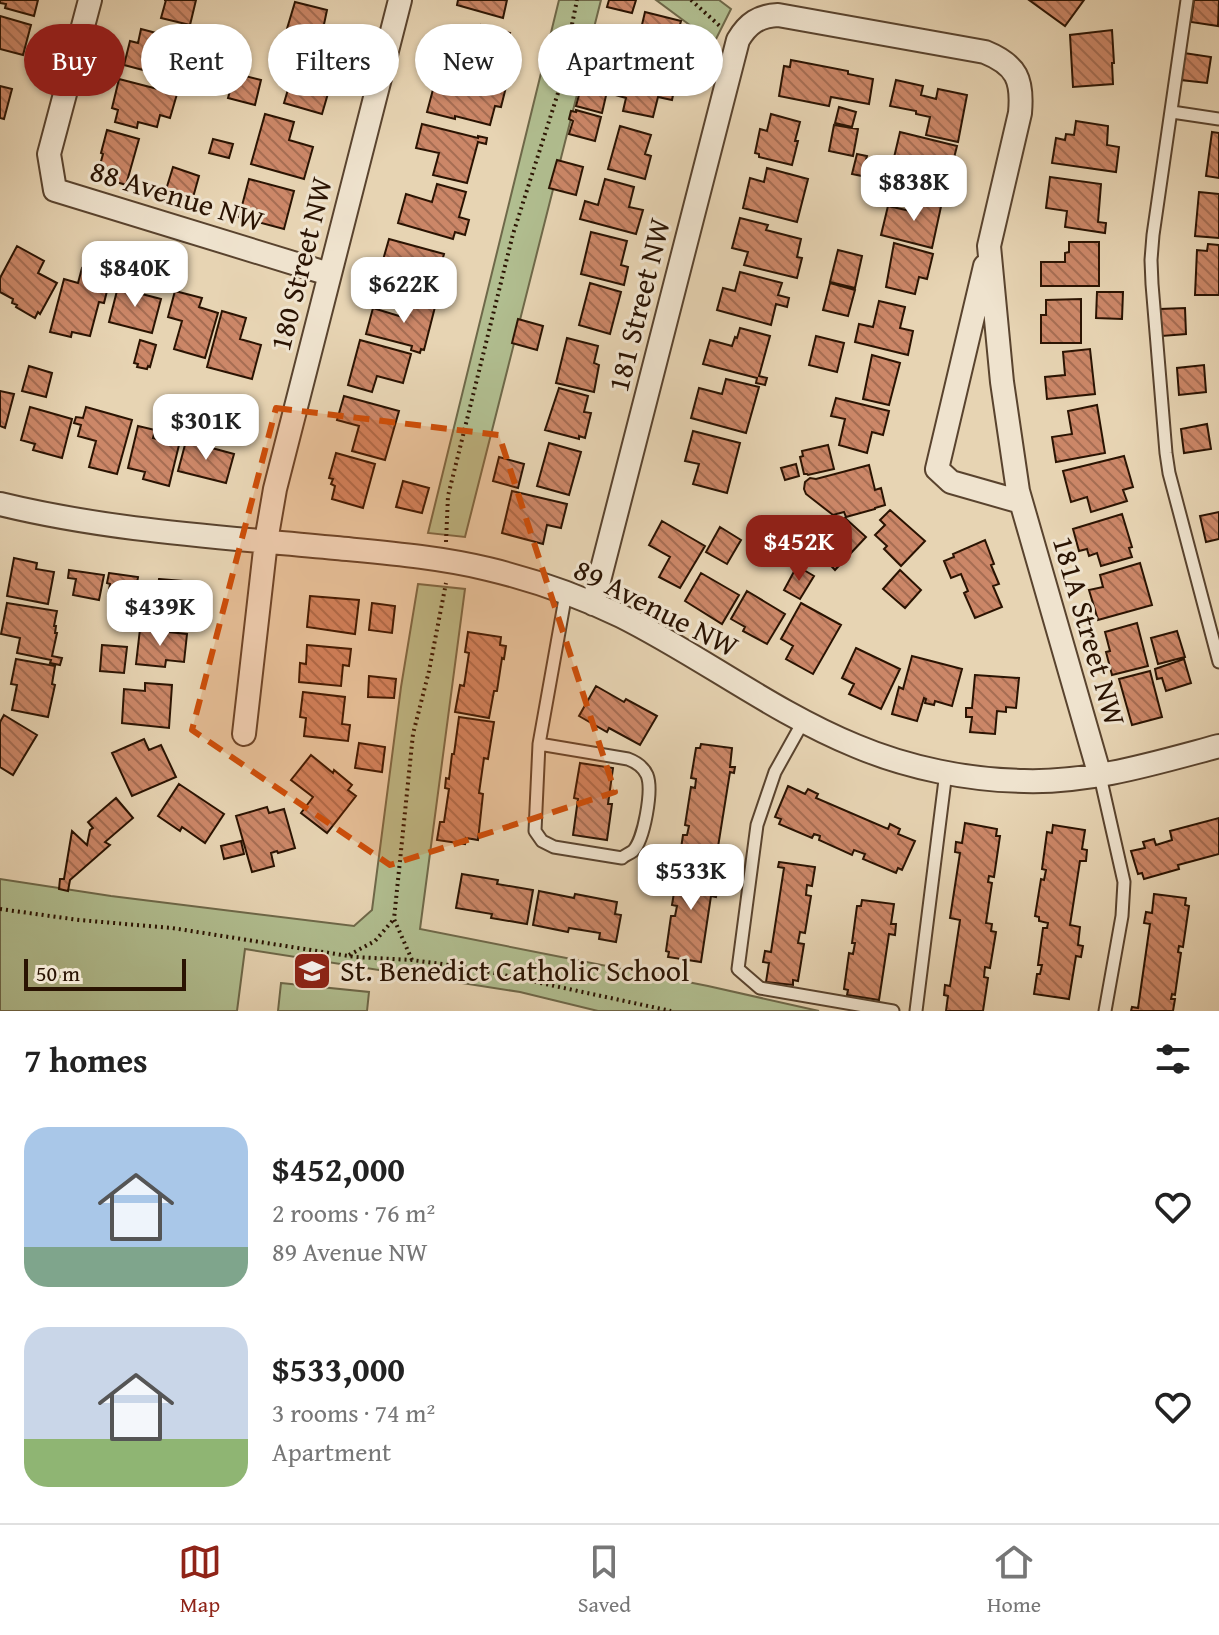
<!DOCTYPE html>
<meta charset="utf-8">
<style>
body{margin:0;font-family:"Gentium Book Plus",serif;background:#f2f2f2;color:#222;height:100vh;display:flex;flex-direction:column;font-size:30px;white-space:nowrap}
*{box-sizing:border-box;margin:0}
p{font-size:26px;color:#767676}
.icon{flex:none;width:44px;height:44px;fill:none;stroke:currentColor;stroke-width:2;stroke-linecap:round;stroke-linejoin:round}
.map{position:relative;height:1011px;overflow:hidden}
.details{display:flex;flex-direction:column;background:#fff;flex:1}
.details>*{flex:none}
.top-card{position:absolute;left:24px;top:24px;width:800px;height:72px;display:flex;gap:16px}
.scale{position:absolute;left:24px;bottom:20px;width:162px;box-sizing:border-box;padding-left:8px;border:4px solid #2a1302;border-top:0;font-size:22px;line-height:28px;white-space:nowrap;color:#2a1302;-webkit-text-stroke:6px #efe3ce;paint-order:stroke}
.price{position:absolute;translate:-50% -68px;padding:0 18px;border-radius:16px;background:#fff;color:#222;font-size:26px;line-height:52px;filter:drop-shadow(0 2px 4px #0008)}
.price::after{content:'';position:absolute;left:50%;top:48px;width:24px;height:18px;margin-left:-12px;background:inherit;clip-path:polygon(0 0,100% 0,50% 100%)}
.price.selected{background:#8f2418;color:#fff}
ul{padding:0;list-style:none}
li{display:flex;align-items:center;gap:24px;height:200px;padding:0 24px}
li span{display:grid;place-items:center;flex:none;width:224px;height:160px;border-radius:24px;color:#555}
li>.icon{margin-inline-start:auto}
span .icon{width:96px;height:96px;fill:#fffc;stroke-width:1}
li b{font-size:34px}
h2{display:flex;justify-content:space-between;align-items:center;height:96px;padding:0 24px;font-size:34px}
.pill{padding:0 28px;border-radius:36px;background:#fff;box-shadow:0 2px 6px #0004;font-size:28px;line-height:72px}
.pill.selected{background:#8f2418;color:#fff}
.dock{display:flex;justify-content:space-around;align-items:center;height:112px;border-top:2px solid #e0e0e0;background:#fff;font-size:22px;color:#767676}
.dock a{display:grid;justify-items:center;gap:4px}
.dock .selected{color:#8f2418}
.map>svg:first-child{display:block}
.park{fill:#b1be90;stroke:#6e6849;stroke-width:2}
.building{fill:url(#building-back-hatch);stroke:#2a1302;stroke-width:2}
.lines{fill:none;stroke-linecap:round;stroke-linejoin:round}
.lane-casing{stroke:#59432e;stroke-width:15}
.street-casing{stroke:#59432e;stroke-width:26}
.path{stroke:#2a1302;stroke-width:4;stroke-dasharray:2 4;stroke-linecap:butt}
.lane{stroke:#efe3ce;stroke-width:11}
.street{stroke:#efe3ce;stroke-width:22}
.marked{fill:#cc4e0a;fill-opacity:0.2;stroke:#cc4e0a;stroke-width:6;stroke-dasharray:16 10;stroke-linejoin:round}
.labels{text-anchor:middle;stroke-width:6;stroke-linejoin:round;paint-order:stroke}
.street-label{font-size:30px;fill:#2a1302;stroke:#efe3ce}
.poi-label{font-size:30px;fill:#2a1302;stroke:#efe3ce;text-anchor:start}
</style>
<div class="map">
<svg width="1219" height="1011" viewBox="0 0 1219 1011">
<defs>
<pattern id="building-back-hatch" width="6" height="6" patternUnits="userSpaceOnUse" patternTransform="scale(2)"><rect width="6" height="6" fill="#cc8768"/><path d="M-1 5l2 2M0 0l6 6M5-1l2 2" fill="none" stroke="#a66d53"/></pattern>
</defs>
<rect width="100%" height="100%" fill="#e7d4b3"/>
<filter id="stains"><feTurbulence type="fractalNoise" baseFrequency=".0025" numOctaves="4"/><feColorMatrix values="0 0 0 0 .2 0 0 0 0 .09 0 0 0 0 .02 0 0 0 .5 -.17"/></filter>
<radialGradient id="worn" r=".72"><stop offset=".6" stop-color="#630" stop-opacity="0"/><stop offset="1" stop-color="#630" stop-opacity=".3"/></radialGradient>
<path class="park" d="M559 0H601L465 537 428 533Z
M656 0H719L731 9 714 43Z
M418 584 465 589 420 929 708 986 819 1011H598L520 992 245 949 237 1011H0V879L111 896 354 926 372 910 401 687Z
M281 983 369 992 367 1011H278Z"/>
<path class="building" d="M0 0H38L34 16 5 8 6 4 0 3Z
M164 0H196L190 25 161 18 166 0Z
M458 0H507L503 18 457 5Z
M609 0H636L632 13 607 7Z
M1029 0H1084L1065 26Z
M1194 0H1219L1218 26 1191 22Z
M295 2 327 10 323 29 344 34 336 66 313 61 316 50 283 42Z
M645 12 681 21 667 72 633 63Z
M0 16 31 25 23 55 0 49Z
M481 25 510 33 498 78 444 64 451 37 476 43Z
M141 29 183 40 182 43 188 45 181 80 124 65 130 41 138 43Z
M1112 30 1114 63H1112L1113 84 1073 87 1070 35Z
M1184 53 1211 57 1207 83 1181 80Z
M791 60 848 71V74L873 79 869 104 831 97 829 106 779 96 784 66 790 67Z
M296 62 325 70 320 88 329 90 322 114 284 103Z
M235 64 243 66 241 75 261 80 255 105 228 98 235 73H233Z
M619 64 677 77 672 100 658 97 653 117 623 111 626 98 612 94Z
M454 73 506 87 501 107 495 106 490 125 455 116V119L427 112 435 82 451 86Z
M119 79 177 94 170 118 160 115 157 127 138 122 137 128 115 122 118 110 112 108Z
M583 80 608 87 602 113 576 106Z
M896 80 923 86 921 95 936 99 938 89 967 95 958 142 926 135 930 117 916 114V111L890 106Z
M0 86 12 89 4 119 0 118Z
M839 107 856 112 852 127 835 123Z
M576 110 601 117 595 141 569 134 573 121 569 119 571 111 576 112Z
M265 114 294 122 289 140 313 147 304 179 251 164Z
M771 114 800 122 795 141H798L792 165 759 157V154L755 153 760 129 767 131Z
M1076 121 1108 126 1107 145 1119 147 1116 172 1052 163 1056 138 1065 140 1066 134 1074 135Z
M422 124 478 138V136L487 138 486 144 478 142 467 183 433 175 439 153 416 148Z
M834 125 858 129 853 156 829 151Z
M620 126 651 135 645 154 651 156 645 179 608 169Z
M107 130 139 139 126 185 97 176 103 154 101 153Z
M900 132 957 146 951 170 928 164 926 172 923 171 920 182 885 174 888 165 892 166Z
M1212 132 1219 133V178L1206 176Z
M213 139 233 144 229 158 209 153Z
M857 154 867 156 862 176 852 174Z
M557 160 583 167 576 195 549 188Z
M173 167 199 176 192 201 165 193Z
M767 168 808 179 797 222 743 208 750 178 764 182Z
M1050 177 1101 184 1098 222 1106 223 1105 233 1065 227 1067 211 1046 208Z
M249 179 294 191 284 229 239 217Z
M605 179 634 187 629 207 643 210 636 234 580 219 585 201 598 205Z
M437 184 466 192 459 217 469 220 465 235 455 232 453 239 398 223 406 194 432 202Z
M1199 192 1219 194V238L1195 236Z
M919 197 942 202 932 248 881 235 888 206 915 212Z
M740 218 768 225 766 230 801 239 797 257 802 258 797 278 744 265 748 252 732 248Z
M591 232 627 241 621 265 628 267 624 285 581 274Z
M389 239 444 254 438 275 450 278 445 296 433 293 432 296 391 285 396 266 389 264 388 269 381 267Z
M1069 242H1099V286H1041V262H1065V253L1069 252Z
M894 243 933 254 927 279 919 277 915 294 886 287Z
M1208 244 1219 245V295H1195L1197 250 1207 251Z
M17 246 44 261 38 273 57 283 40 314 38 312 35 318 16 307 17 305 12 303 13 299 0 292V278Z
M838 250 862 256 855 288 830 282Z
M82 268 111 275 104 303 99 302 90 336 72 332 71 337 50 332 64 279 78 283Z
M740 272 782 283 778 295 789 298 787 307 776 304 771 325 717 310 723 288 735 291Z
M119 283 140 288 138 293 161 299 152 333 109 322Z
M590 283 621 292 610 334 579 325Z
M830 283 855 290 848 316 823 310Z
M175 291 202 298 199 307 218 313 205 358 174 349 182 321 168 317Z
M1097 292H1123L1122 319 1096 318Z
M404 299 435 307 424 350 421 349 420 353 411 350 412 346 366 334 373 308 399 316Z
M1081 299V343H1041V315H1046V300Z
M879 301 905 307 900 328 913 331 908 355 855 342 859 324 873 327Z
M1185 308 1186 334 1162 336 1160 309Z
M222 311 246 318 240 339 261 345 252 379 207 367Z
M518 319 543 326 537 350 512 343Z
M740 328 770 336 759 376 767 378 765 385 756 383 757 378 703 364 710 340 732 346 735 337 737 338Z
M816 336 844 343 837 372 809 365Z
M567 338 598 346 594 363 599 365 594 392 556 383Z
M140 340 156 345 150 367 148 366 147 369 137 367 138 364 134 363Z
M360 340 411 354 403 383 377 376 372 392 348 385Z
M1090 349 1095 394 1047 399 1045 377 1065 375 1063 352Z
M872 355 900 363 889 405 863 399Z
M1204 365 1206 392 1179 395 1177 368Z
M29 366 52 373 46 397 22 391Z
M726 379 759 387 746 433 691 418 699 388 722 394Z
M559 388 588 396 584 412 591 413 585 438 579 436V439L545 430Z
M0 391 14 394 5 428 0 426Z
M344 396 399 411 385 460 352 451 359 426 337 420Z
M836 398 889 411 883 435 872 432 867 453 839 445 845 419 831 416Z
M168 401 193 405 189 431 164 427Z
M1097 405 1105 453 1056 462 1052 437 1072 434 1068 411Z
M30 407 72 419 62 458 33 450 35 444 21 440Z
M86 407 132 420 117 474 89 467 96 441 78 436 81 425 74 423 76 417 83 418Z
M226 409 253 417 245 443 218 435Z
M1207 424 1211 449 1184 453 1181 429Z
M138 426 155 430 153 438 179 445 169 486 143 479 145 472 128 468Z
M693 431 740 443 727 493 693 484 699 464 685 461Z
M186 441 234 454 226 483 178 471Z
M549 443 581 452 569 495 537 486Z
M828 445 834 469 808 475 807 474H804L800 457 803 456 802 451Z
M336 453 375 464 363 508 332 499 335 486 331 484 333 479 329 478Z
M1124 456 1133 487 1123 490 1127 501 1091 512 1087 497 1071 502 1063 471Z
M499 457 524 464 518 488 493 481Z
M796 464 799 476 785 480 781 468Z
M869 465 875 490 881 488 885 505 875 508V509L846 517 844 512 833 515 806 494 804 489 805 482 810 478 816 479Z
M403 481 429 488 422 513 396 507Z
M512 491 567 504 561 528 547 525 543 544 502 533Z
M890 510 925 541 901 566 884 549 887 546 875 535 885 525 880 520Z
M1219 512V539L1206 542 1200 516Z
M1122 514 1132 547 1129 548 1132 557 1101 566 1097 553 1089 556 1087 549 1079 551 1073 529Z
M845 518 866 537 835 570 815 549Z
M662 521 705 546 680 588 659 577 670 557 649 545Z
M720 527 741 540 727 564 706 552Z
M985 540 994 564 991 565 999 584 993 586 1002 607 975 618 964 593 968 591 961 574 951 578 944 561 954 557 953 554Z
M14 558 37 563 36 569 54 572 48 604 7 596Z
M1140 563 1152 605 1098 620 1089 590 1103 587 1100 575Z
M797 566 814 576 800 599 784 590Z
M69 570 104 575 99 600 73 595 76 579 68 578Z
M900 570 921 590 905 608 883 589Z
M109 573 138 577 134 601 108 596 110 584 107 583Z
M701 573 739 595 722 624 685 601Z
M159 579 195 582 192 628 154 624Z
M747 591 785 614 767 644 743 631 745 627 731 619Z
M310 596 359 600 355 634 307 627Z
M7 603 57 611 54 626H56L55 633H57L52 656 62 658 60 665 50 663 51 660 17 653 20 638 1 634Z
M372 603 395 606 392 633 369 630Z
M801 603 841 625 813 674 786 659 793 646 781 639Z
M1137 623 1148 666 1112 675 1106 652 1110 651 1105 632Z
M140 629 187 634 184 662 166 660 165 667 136 664Z
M1177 631 1185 657 1158 664 1151 638Z
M468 632 501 637 500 645 506 646 504 659 502 658 497 691H494L489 718 455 712 460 685 464 686 469 653 465 652Z
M102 645 127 647 124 673 100 671Z
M307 645 351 649 349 666 343 665 341 686 299 682 300 663 306 664Z
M856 648 900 669 881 709 849 694 854 684 842 678Z
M912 656 962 669 952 706 935 701 934 705 925 703 926 699 924 698 917 721 892 714 899 687 903 689Z
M16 659 55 666 52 684 55 685 48 717 12 710 17 685 11 684Z
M1184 659 1191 683 1166 691 1162 678 1157 679 1155 669Z
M1150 671 1162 717 1132 725 1119 679Z
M975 675 1019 678 1016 708 1006 707V712L997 711 995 734 970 732 972 717H966V708H972Z
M369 676 396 679 394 698 368 697Z
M145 683 172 685 169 728 122 723 124 689 145 691Z
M596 686 624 702 626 699 657 716 640 745 609 728 607 732 579 716Z
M303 692 345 697 342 724 350 725 348 741 304 736 306 718 300 717Z
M4 715 37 735 13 775 0 767V722Z
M459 717 494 722 488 759 484 758 479 793 483 794 478 840 466 838 465 844 437 840 440 822H444L449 789 445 788 446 778 449 779 452 754H454Z
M144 739 149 750 161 745 176 777 132 796 112 753Z
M359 743 385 747 382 772 355 768Z
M701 744 732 748 730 767H735L734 773 730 772 717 853 722 854 721 861 680 855 683 835H687L689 826 685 825 691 787 695 788 696 779 691 778 696 748H700Z
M311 755 333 773 334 770 352 785 348 790 356 796 327 833 301 813 313 797 291 780Z
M580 763 613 768 608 804H612L607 840 573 835 578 799 574 798Z
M179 784 224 814 205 843 182 827 180 831 158 816Z
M788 786 805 794 808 789 818 794 816 798 888 829 890 824 900 829 898 834 915 841 902 870 898 868 896 873 863 859 865 854 854 850 852 855 819 840 820 836 814 834 812 838 779 824 781 819 775 817Z
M116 798 133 818 105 842 110 845 70 880 68 891 59 889 60 879H64L72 831 87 845 90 830 93 828 88 822Z
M267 807 269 813 284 809 295 848 278 853 277 851 271 853 274 866 252 872 236 816Z
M1219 818V854L1178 865 1179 869 1144 879 1142 873 1138 874 1131 851 1145 848 1143 842 1154 839 1156 845 1172 840 1170 831Z
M965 823 997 829 996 836H1000L994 877 989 876 988 882 992 883 986 923 992 924 991 931 996 932 990 968 985 967 984 977 988 978 983 1011H946L948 996 944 995 945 985 950 986 960 920 950 918 960 853 955 852 956 842 962 843Z
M1053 825 1085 830 1082 849 1087 850 1086 861H1080L1070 925 1080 927 1078 945 1083 946 1081 957 1076 956 1069 999 1034 994 1037 974H1040L1042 965H1038L1043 928H1047L1048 923 1039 921V917L1035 916 1041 879 1044 880 1046 870 1042 869 1047 832 1052 833Z
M241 841 244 854 224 859 221 846Z
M684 862 715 867 712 886 718 887 716 897 711 896 701 962 668 957 669 952 666 951 671 916H675L677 906 672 905 678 868 683 869Z
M779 862 815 867 812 886 807 885 806 895 811 896 805 933 800 932 798 943 804 944 798 981 793 980V985L766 982 769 963 763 962 765 951 771 952 784 868 778 867Z
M462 874 498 880 497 884 533 890 527 924 491 918 492 914 456 908Z
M539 891 574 898 575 894 617 902 615 914 621 915 616 942 599 939 600 933 569 928 568 932 533 925Z
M1154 894 1186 898 1185 905 1189 906 1183 947 1179 946 1178 952 1181 953 1175 995 1172 994 1171 999H1175L1173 1011H1131L1132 1007 1138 1008 1150 924 1144 923 1146 912 1152 913Z
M862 900 894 904 891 924H896L895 935 889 934 879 1000 847 995 848 990 844 989 849 953 853 954 855 943H852L857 906H861Z"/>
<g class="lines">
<defs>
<path id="lane" d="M1187 0 1153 235 1151 260 1152 284 1166 453 1169 473 1219 662
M1172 112 1219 119
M804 720 775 772 757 825 738 969 760 988 893 1011
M539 744 535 831 542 841 554 847 622 858C625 855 629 854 633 851 644 840 653 790 647 775 643 766 636 762 628 759L539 744 566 593
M1100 776 1124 882 1122 916 1105 1011
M916 1011 946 772"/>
<path id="street" d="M90 0 49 154 55 190 329 274
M985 266 937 469 951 482 1021 502
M0 504C110 531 224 537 336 548 387 553 438 557 488 569 534 580 579 596 621 616 701 656 773 712 856 746 908 768 968 780 1024 781 1091 783 1155 763 1219 746
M593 604 738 40C748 23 759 16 778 15L985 52C1017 65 1023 80 1020 113L989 246 1002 382 1018 491 1100 776
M244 734 266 541 275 489 400 0"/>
</defs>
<use href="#lane" class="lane-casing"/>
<use href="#street" class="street-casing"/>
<path class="path" d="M691 0 722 28
M446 542 448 496 513 234 558 93 577 0
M0 909 79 920 172 928 355 957 412 960 471 968 671 1011
M349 955 375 941 394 919
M412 960 394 919 413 734 429 671 446 583"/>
<use href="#lane" class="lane"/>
<use href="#street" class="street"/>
</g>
<path class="marked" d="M276 408 499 435 615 792 390 865 192 730Z"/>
<defs>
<symbol id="school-square" viewBox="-11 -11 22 22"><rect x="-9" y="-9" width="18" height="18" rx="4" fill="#8f2418" stroke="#efe3ce"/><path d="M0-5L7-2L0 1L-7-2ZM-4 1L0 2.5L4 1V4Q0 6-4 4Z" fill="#fff"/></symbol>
</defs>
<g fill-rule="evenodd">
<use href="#school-square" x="290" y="949" width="44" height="44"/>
</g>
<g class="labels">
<g class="street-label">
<text transform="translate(177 196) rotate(17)" y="10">88 Avenue NW</text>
<text transform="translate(301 264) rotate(-76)" y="10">180 Street NW</text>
<text transform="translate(639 305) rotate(-76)" y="10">181 Street NW</text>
<text transform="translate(656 608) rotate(27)" y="10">89 Avenue NW</text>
<text transform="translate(1089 631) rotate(74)" y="10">181A Street NW</text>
</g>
<g class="poi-label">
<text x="340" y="981">St. Benedict Catholic School</text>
</g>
</g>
<rect width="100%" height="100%" filter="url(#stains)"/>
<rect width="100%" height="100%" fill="url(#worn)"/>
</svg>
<div class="scale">50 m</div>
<b class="price" style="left:914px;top:223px">$838K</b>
<b class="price" style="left:135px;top:309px">$840K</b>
<b class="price" style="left:404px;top:325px">$622K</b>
<b class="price" style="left:206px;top:462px">$301K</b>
<b class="price selected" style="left:799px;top:583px">$452K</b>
<b class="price" style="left:160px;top:648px">$439K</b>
<b class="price" style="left:691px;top:912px">$533K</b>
<div class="top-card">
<a class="pill selected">Buy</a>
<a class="pill">Rent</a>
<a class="pill">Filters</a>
<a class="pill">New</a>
<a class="pill">Apartment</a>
</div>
</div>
<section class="details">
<h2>7 homes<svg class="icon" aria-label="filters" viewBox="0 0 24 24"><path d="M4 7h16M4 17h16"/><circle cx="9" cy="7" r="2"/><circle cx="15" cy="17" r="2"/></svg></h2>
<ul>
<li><span style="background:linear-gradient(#a9c7e8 75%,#7fa58c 0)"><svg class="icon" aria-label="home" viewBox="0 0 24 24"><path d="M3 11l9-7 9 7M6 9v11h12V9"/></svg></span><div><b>$452,000</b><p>2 rooms · 76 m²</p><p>89 Avenue NW</p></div><svg class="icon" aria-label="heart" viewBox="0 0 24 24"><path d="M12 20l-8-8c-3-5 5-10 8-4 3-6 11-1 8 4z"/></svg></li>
<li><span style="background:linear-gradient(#c9d6e8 70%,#8fb573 0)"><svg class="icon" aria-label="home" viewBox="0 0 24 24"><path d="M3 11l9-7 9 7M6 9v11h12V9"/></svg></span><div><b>$533,000</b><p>3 rooms · 74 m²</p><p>Apartment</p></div><svg class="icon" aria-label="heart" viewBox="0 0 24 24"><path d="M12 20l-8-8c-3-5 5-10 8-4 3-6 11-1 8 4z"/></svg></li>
</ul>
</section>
<nav class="dock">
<a class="selected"><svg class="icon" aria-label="map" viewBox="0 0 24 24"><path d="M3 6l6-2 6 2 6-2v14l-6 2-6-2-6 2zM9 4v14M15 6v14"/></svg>Map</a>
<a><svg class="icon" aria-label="saved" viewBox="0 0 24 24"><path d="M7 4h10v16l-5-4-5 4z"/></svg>Saved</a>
<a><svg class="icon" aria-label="home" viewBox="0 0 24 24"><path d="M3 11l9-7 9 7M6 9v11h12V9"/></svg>Home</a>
</nav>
